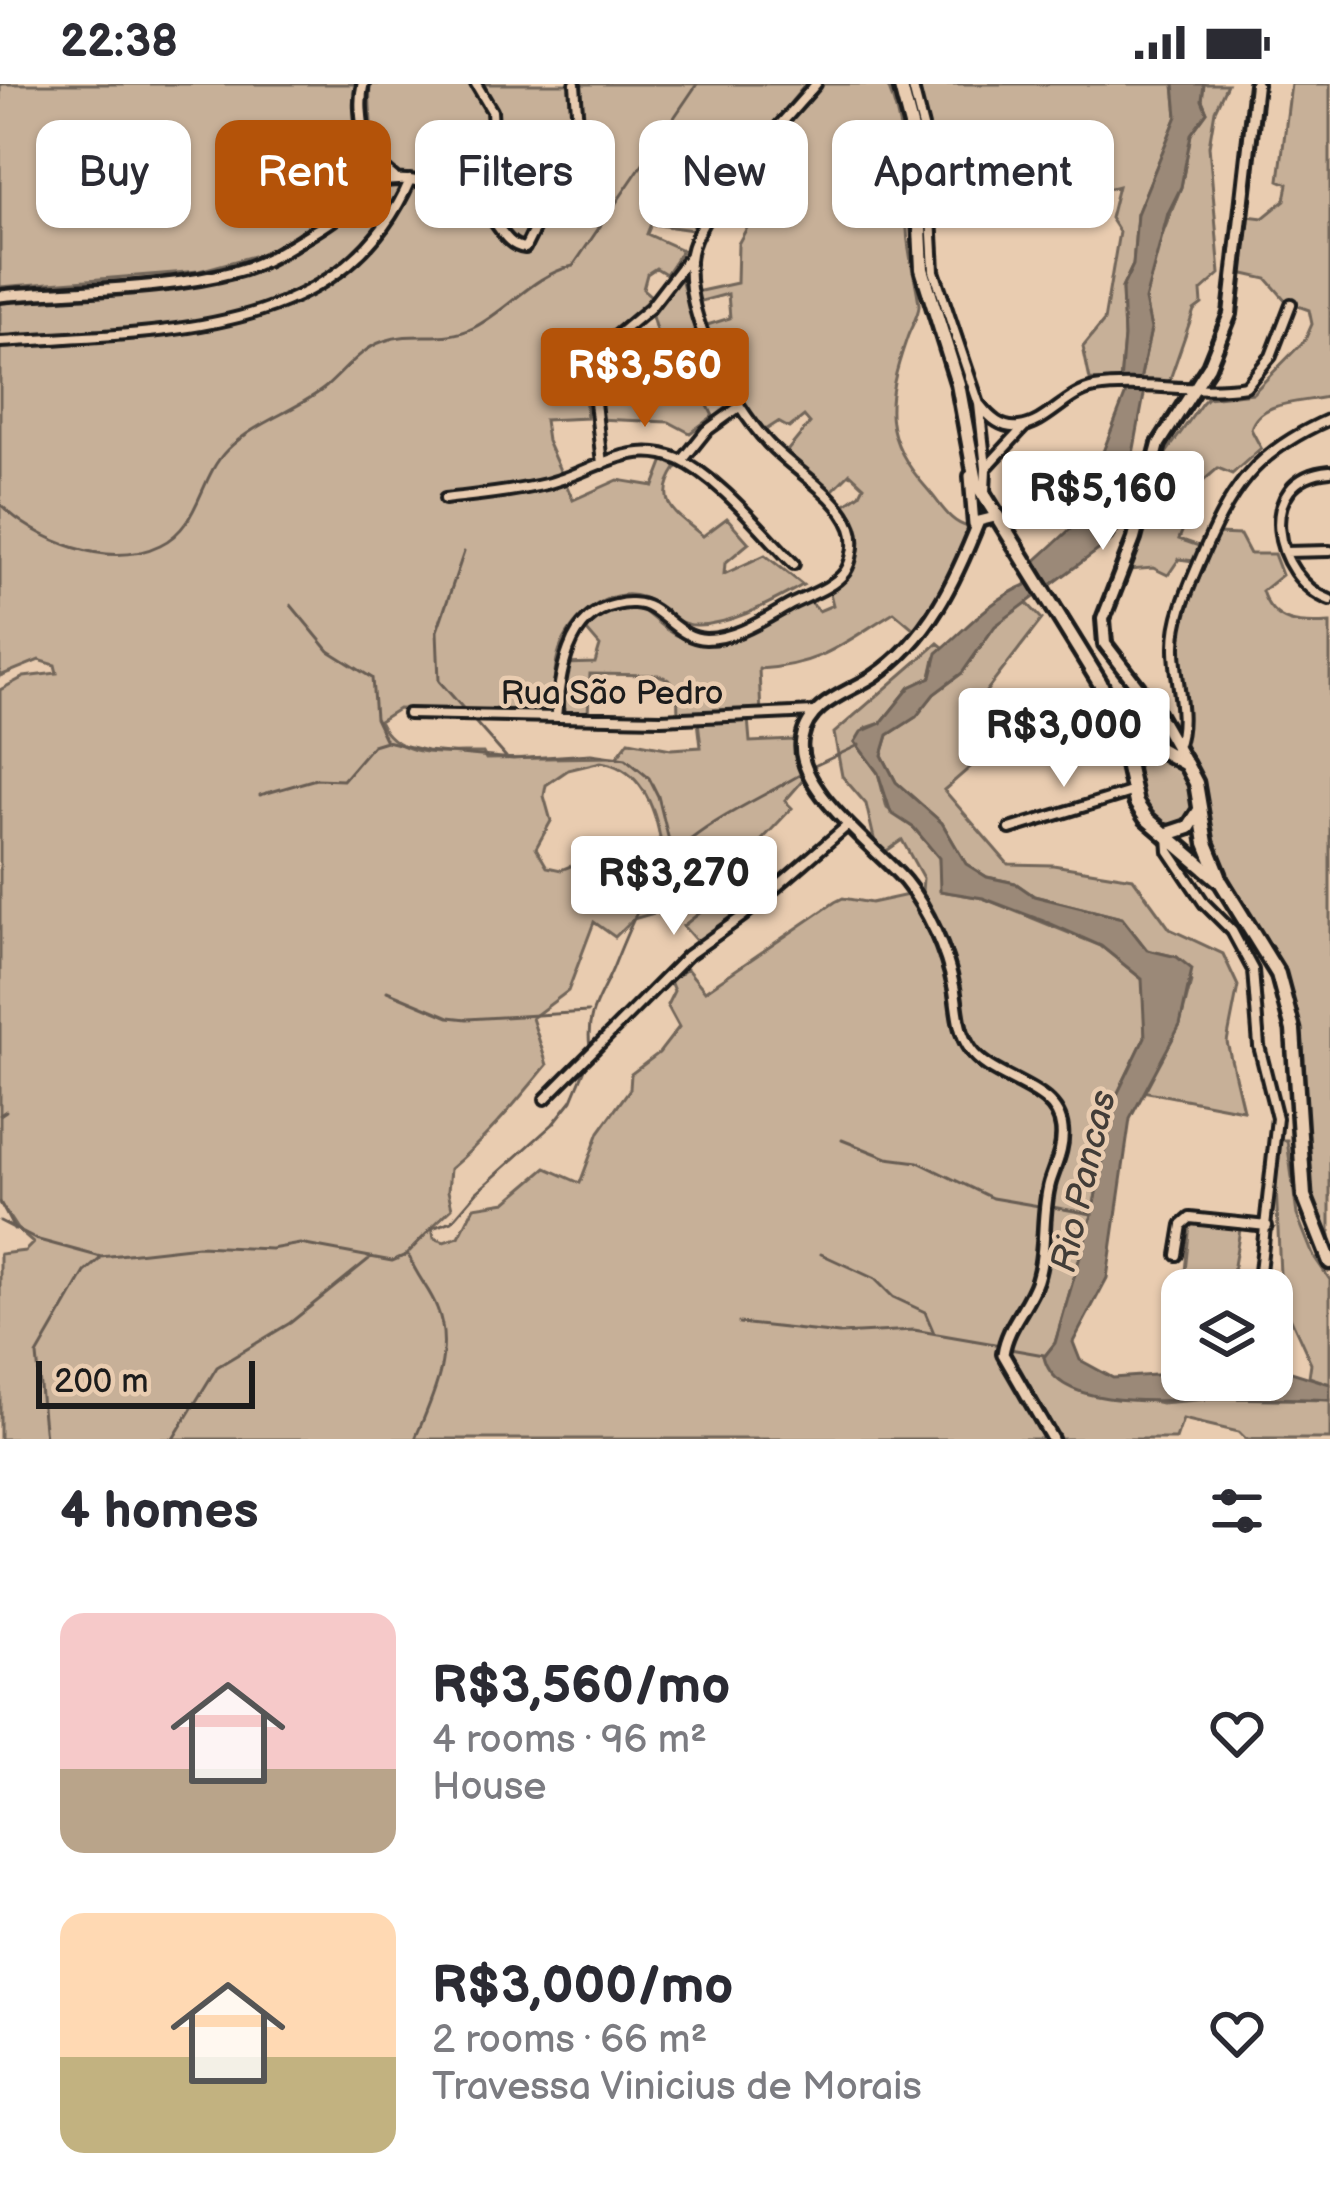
<!DOCTYPE html>
<meta charset="utf-8">
<style>
body{margin:0;font-family:"Balsamiq Sans",sans-serif;background:#f2f2f3;color:#2b2b33;height:100vh;display:flex;flex-direction:column;font-size:45px;white-space:nowrap}
*{box-sizing:border-box;margin:0}
p{font-size:39px;color:#7c7c81}
.icon{flex:none;width:66px;height:66px;fill:none;stroke:currentColor;stroke-width:2;stroke-linecap:round;stroke-linejoin:round}
.map{position:relative;height:1355px;overflow:hidden}
.side{display:flex;flex-direction:column;background:#fff;flex:1}
.side>*{flex:none}
.guide{position:absolute;left:36px;top:36px;width:1260px;height:108px;display:flex;gap:24px}
.controls{position:absolute;left:1161px;top:1185px;display:grid;gap:24px}
.controls a{display:grid;place-items:center;width:132px;height:132px;border-radius:24px;background:#fff;box-shadow:0 3px 9px #0004;font-size:60px}
.scale{position:absolute;left:36px;bottom:30px;width:219px;box-sizing:border-box;padding-left:12px;border:6px solid #1c1c1c;border-top:0;font-size:33px;line-height:42px;white-space:nowrap;color:#1c1c1c;-webkit-text-stroke:9px #e9ccb0;paint-order:stroke}
.price{position:absolute;translate:-50% -102px;padding:0 27px;border-radius:12px;background:#fff;color:#222;font-size:39px;line-height:78px;filter:drop-shadow(0 3px 6px #0008)}
.price::after{content:'';position:absolute;left:50%;top:72px;width:36px;height:27px;margin-left:-18px;background:inherit;clip-path:polygon(0 0,100% 0,50% 100%)}
.price.selected{background:#b45309;color:#fff}
ul{padding:0;list-style:none}
li{display:flex;align-items:center;gap:36px;height:300px;padding:0 60px}
li span{display:grid;place-items:center;flex:none;width:336px;height:240px;border-radius:24px;color:#555}
li>.icon{margin-inline-start:auto}
span .icon{width:144px;height:144px;fill:#fffc;stroke-width:1}
li b{font-size:51px}
h2{display:flex;justify-content:space-between;align-items:center;height:144px;padding:0 60px;font-size:51px}
.pill{padding:0 42px;border-radius:24px;background:#fff;box-shadow:0 3px 9px #0004;font-size:42px;line-height:108px}
.pill.selected{background:#b45309;color:#fff}
.status{display:flex;justify-content:space-between;align-items:center;height:84px;padding:0 60px;background:#fff;direction:ltr}
.status svg{height:33px;fill:currentColor}
.map>svg:first-child{display:block}
.green{fill:#c7b098;stroke:#72665a;stroke-width:3;fill-rule:evenodd}
.water{fill:#9b8978;stroke:#685d53;stroke-width:3}
.lines{fill:none;stroke-linecap:round;stroke-linejoin:round}
.stream{stroke:#685d53;stroke-width:3}
.minor-casing{stroke:#1c1c1c;stroke-width:16}
.tertiary-casing{stroke:#1c1c1c;stroke-width:18}
.secondary-casing{stroke:#1c1c1c;stroke-width:20}
.trunk-casing{stroke:#1c1c1c;stroke-width:21}
.minor{stroke:#e9ccb0;stroke-width:8}
.tertiary{stroke:#e9ccb0;stroke-width:9}
.secondary{stroke:#e9ccb0;stroke-width:10}
.trunk{stroke:#e9ccb0;stroke-width:12}
.labels{text-anchor:middle;stroke-width:9;stroke-linejoin:round;paint-order:stroke}
.street-label{font-size:33px;fill:#1c1c1c;stroke:#e9ccb0}
.water-label{font-size:36px;font-style:italic;fill:#423d38;stroke:#e9ccb0}
</style>
<div class="status"><b>22:38</b><svg viewBox="0 0 49 12"><path d="M0 12V9h3v3zM5 12V6h3v6zM10 12V3h3v9zM15 12V0h3v12zM26 1h20v11H26zM47 4h2v5h-2z"/></svg></div>
<div class="map">
<svg width="1330" height="1355" viewBox="0 0 1330 1355">
<rect width="100%" height="100%" fill="#e9ccb0"/>
<filter id="ink" filterUnits="userSpaceOnUse"><feTurbulence type="fractalNoise" baseFrequency=".00833" numOctaves="2"/><feDisplacementMap in="SourceGraphic" scale="24" xChannelSelector="R" yChannelSelector="G"/><feConvolveMatrix kernelMatrix="1 2 1 2 8 2 1 2 1" color-interpolation-filters="sRGB"/></filter>
<g filter="url(#ink)">
<path class="green" d="M0 0H359L361 74 350 108 326 132 268 168 199 187 0 203Z
M370 0H806L749 69 725 62 707 71 704 78 727 95 692 146 651 140 647 150 682 166 666 190 656 184 647 190 643 205 652 213 593 265 556 268 557 311 584 298 587 334 544 336 547 357 573 416 618 396 654 402 664 376 677 383C653 418 674 428 703 452L727 434 749 459 725 479 724 490 765 471 803 501C771 518 735 540 698 541 679 542 670 530 657 521 621 495 581 524 564 556 551 579 557 606 549 629L398 625 379 637C397 677 446 668 483 669L486 675 617 673 629 657 671 665 701 663 698 637H678C677 616 682 598 658 591L590 590 588 631 564 627V580L595 579 600 562 587 547C594 526 616 525 636 522 650 530 661 544 675 551 706 565 777 527 805 513L819 527 833 521 828 501C854 475 852 456 840 424L860 410 864 402 850 389 828 411 783 372 810 339 804 332 789 344 778 338 761 349 723 292 704 242 730 234 728 210 698 218 696 208 737 199 738 160 753 133 730 109 818 0H887C907 48 905 95 907 146 908 172 916 195 919 220 920 230 910 244 907 254 884 320 881 353 929 407 942 422 950 439 969 443L953 488 914 545 894 528C843 559 822 581 759 585L761 632 748 634 750 658 794 656 804 695 785 717 792 724 759 759 715 795 740 831 700 861 683 842 706 824 688 805 658 828 633 835 615 853 594 838 568 907 532 934 547 981C516 1018 487 1054 450 1085L448 1107 452 1124 432 1143 434 1154 444 1158 459 1153 474 1123 506 1118 546 1084 580 1099 599 1048 630 1005 631 990 659 969 679 943 667 921 674 907 670 897 687 885 705 907 835 818 843 814 871 819 922 808 923 794 902 756 885 768 876 763 866 720 842 692 834 649 938 559 943 563 935 574 931 593 910 603 881 639 866 644 855 658 878 689 887 724 914 744 939 773 941 807 983 814 1101 862 1142 895 1145 908V953L1113 1019 1092 1131 1055 1259 1044 1273 1060 1297 1161 1319 1221 1314 1330 1316V1355H1246L1239 1348 1183 1335 1176 1355H0V1170L25 1167 33 1159 17 1145 0 1119V606L24 593 57 589 55 581 39 576 0 592V214L254 186C299 167 367 130 372 75 374 50 368 25 370 0ZM601 678C640 684 654 720 660 754L646 770 603 769 561 786 547 783 536 764 551 737 544 712 546 701 568 686Z
M934 0H1174L1177 32 1137 130 1133 181 1122 204 1124 253 1120 299 1090 296 1083 263 1104 237 1119 148 1110 134 1118 102 1084 111 1081 76 1060 75 1061 67 1038 46 989 55 978 81 991 91 932 104 928 39 917 5Z
M1204 0H1227L1215 26 1209 62 1220 190 1201 207 1202 220 1194 226 1167 304 1139 301 1151 245 1145 216 1159 159 1181 103 1191 50 1207 28 1202 16Z
M1291 0H1330V312C1307 319 1259 315 1251 345L1261 364 1232 390 1218 384 1202 398 1179 455 1199 462 1194 477 1179 475 1168 491 1153 484 1130 486 1129 474 1145 448 1167 368 1202 319 1207 314 1253 309 1305 256 1312 240 1309 226 1287 218 1267 195 1240 189 1247 132 1263 134 1285 116 1288 100 1279 96Z
M680 190 703 276 690 285 713 332 690 349 669 338 597 335 594 306 637 278 665 277 651 229Z
M1217 450 1240 451 1250 470H1274L1282 491 1262 507C1273 541 1301 541 1330 539V1172L1310 1120 1292 916 1282 886 1209 759 1179 667 1186 633 1179 563 1183 536Z
M1025 517 1042 535 978 618 991 665 944 706 1008 780 1053 781 1133 794 1170 845 1223 870 1238 902 1227 958 1243 1026 1142 1007 1180 941 1191 898 1177 873 1147 866 1122 834 1034 812 1015 799 987 793 966 780 942 739 896 698 882 671 888 651 916 633 934 610 962 589 995 542Z
M1156 665C1182 680 1195 698 1197 728L1187 742C1157 744 1145 725 1133 699L1143 667Z
M1274 1056H1287L1297 1131 1313 1171 1330 1196V1300L1309 1293 1311 1279 1281 1213Z
M1190 1140 1240 1145 1230 1206H1183Z"/>
<path class="water" d="M1174 0H1204L1202 16 1207 28 1191 50 1181 103 1168 129 1145 216 1151 245 1139 301 1144 311 1119 445 1112 456 995 542 962 589 934 610 916 633 888 651 882 671 896 698 942 739 966 780 987 793 1015 799 1034 812 1122 834 1147 866 1177 873 1192 885 1180 941 1130 1035 1107 1194 1073 1258 1080 1276 1113 1294 1182 1289V1296H1272V1282L1330 1300V1316C1295 1314 1260 1314 1225 1314 1182 1315 1056 1331 1044 1273L1055 1259 1092 1131 1113 1019 1145 953 1142 895 1101 862 1051 840 983 814 940 807 939 774 914 744 891 729 878 689 855 658 861 648 881 639 910 603 931 593 937 569C966 545 989 516 1026 501L1030 482 1089 428 1099 378 1126 309 1120 299 1124 253 1122 204 1133 181 1137 130 1177 32Z"/>
<g class="lines">
<path class="stream" d="M0 420C37 457 109 486 160 461 200 442 199 394 227 366 256 337 297 327 327 302 345 286 362 264 384 257 415 246 443 259 473 244 510 225 533 191 573 182L697 0
M464 468 437 547 439 597 506 673
M291 521 329 567 372 594 375 634 386 657
M812 683 859 661
M260 711 316 695 343 696 373 661 386 657 427 667 513 675 591 670 626 675 649 694 658 712 673 773
M387 907 449 933 467 935 588 928
M590 963C585 930 601 913 613 884 630 841 652 786 690 756 723 730 766 711 803 689
M0 1031 6 1027
M842 1056 887 1074 918 1078 992 1114 1039 1122
M0 1118 14 1145
M1052 1123 1092 1130
M0 1137 35 1155 101 1173 198 1162 271 1165 300 1160 392 1177 406 1171 432 1144 452 1137 477 1108 553 1040 572 1016 589 975
M821 1170 875 1195 893 1213 925 1228 934 1249
M409 1172C416 1192 430 1205 437 1224 455 1268 432 1315 415 1355
M739 1239 839 1250 914 1246 995 1260
M1010 1265 1044 1271
M45 1355 37 1271 85 1188 100 1175
M173 1355 217 1283 290 1239 369 1175"/>
<defs>
<path id="minor" d="M912 0 927 59 934 187 979 320 986 384
M367 70 394 93
M359 108C394 84 452 99 484 126 499 139 505 162 525 164L579 54 575 0
M461 113 493 43 492 27 476 0
M0 258C149 247 340 259 410 96
M980 321C990 334 1002 345 1019 343 1047 340 1066 309 1095 304 1141 297 1195 310 1246 302L1271 272 1291 220
M682 377 706 347 739 323
M602 380 590 274 650 224 690 172
M1330 387C1253 393 1272 494 1330 516
M985 408 986 384 1024 343
M445 415C479 411 513 408 546 400 591 389 631 354 678 375 722 396 760 446 794 480
M1285 468 1330 467
M408 630 661 635 815 628
M556 633C560 592 566 531 616 521 627 518 641 518 651 524 670 535 682 554 706 555 736 555 765 535 790 521 807 512 833 504 845 488 852 477 856 457 851 444 838 410 793 386 768 359 730 318 681 227 691 169 700 123 784 38 816 0
M1177 663C1189 632 1174 594 1175 562 1175 534 1187 507 1198 481 1230 406 1252 369 1330 335
M1010 745 1131 708
M1168 751 1169 767 1204 819 1232 847 1253 886 1259 962 1277 1034 1258 1206
M545 1015 687 872 743 832 848 741
M1177 1171 1182 1141 1190 1134 1267 1142"/>
<path id="tertiary" d="M0 212C77 205 162 207 237 187 264 180 287 164 310 150 328 139 348 127 358 108 377 73 354 36 363 0
M970 392 974 441
M995 433 979 437C956 495 929 555 874 592 848 609 808 619 802 655 793 704 877 764 905 797 928 825 947 868 954 904 958 925 957 946 970 965 992 998 1058 1001 1062 1045 1064 1064 1056 1080 1050 1098 1041 1129 1047 1165 1037 1196 1028 1223 1007 1241 1003 1270L1052 1355"/>
<path id="secondary" d="M1186 680 1154 624 1105 560 1103 535 1134 455 1159 360 1209 282 1230 230 1256 0"/>
<path id="trunk" d="M900 0 916 61 922 185 958 300 976 398 1100 599 1118 639 1136 719 1146 734 1221 798 1278 890 1293 946 1304 1112 1330 1178
M1118 624 1143 656 1186 680 1196 699 1206 759 1219 791
M1168 750 1189 743 1200 726"/>
</defs>
<use href="#minor" class="minor-casing"/>
<use href="#tertiary" class="tertiary-casing"/>
<use href="#secondary" class="secondary-casing"/>
<use href="#trunk" class="trunk-casing"/>
<use href="#minor" class="minor"/>
<use href="#tertiary" class="tertiary"/>
<use href="#secondary" class="secondary"/>
<use href="#trunk" class="trunk"/>
</g>
</g>
<g class="labels">
<g class="street-label">
<text x="612" y="620">Rua São Pedro</text>
</g>
<g class="water-label">
<text transform="translate(1082 1097) rotate(-77)" y="13">Rio Pancas</text>
</g>
</g>
</svg>
<div class="controls">
<a><svg class="icon" aria-label="layers" viewBox="0 0 24 24"><path d="M12 4l9 5-9 5-9-5zM3 14l9 5 9-5"/></svg></a>
</div>
<div class="scale">200 m</div>
<b class="price selected" style="left:645px;top:346px">R$3,560</b>
<b class="price" style="left:1103px;top:469px">R$5,160</b>
<b class="price" style="left:1064px;top:706px">R$3,000</b>
<b class="price" style="left:674px;top:854px">R$3,270</b>
<div class="guide">
<a class="pill">Buy</a>
<a class="pill selected">Rent</a>
<a class="pill">Filters</a>
<a class="pill">New</a>
<a class="pill">Apartment</a>
</div>
</div>
<section class="side">
<h2>4 homes<svg class="icon" aria-label="filters" viewBox="0 0 24 24"><path d="M4 7h16M4 17h16"/><circle cx="9" cy="7" r="2"/><circle cx="15" cy="17" r="2"/></svg></h2>
<ul>
<li><span style="background:linear-gradient(#f6c9c9 65%,#b9a48a 0)"><svg class="icon" aria-label="home" viewBox="0 0 24 24"><path d="M3 11l9-7 9 7M6 9v11h12V9"/></svg></span><div><b>R$3,560/mo</b><p>4 rooms · 96 m²</p><p>House</p></div><svg class="icon" aria-label="heart" viewBox="0 0 24 24"><path d="M12 20l-8-8c-3-5 5-10 8-4 3-6 11-1 8 4z"/></svg></li>
<li><span style="background:linear-gradient(#ffd9b3 60%,#c2b280 0)"><svg class="icon" aria-label="home" viewBox="0 0 24 24"><path d="M3 11l9-7 9 7M6 9v11h12V9"/></svg></span><div><b>R$3,000/mo</b><p>2 rooms · 66 m²</p><p>Travessa Vinicius de Morais</p></div><svg class="icon" aria-label="heart" viewBox="0 0 24 24"><path d="M12 20l-8-8c-3-5 5-10 8-4 3-6 11-1 8 4z"/></svg></li>
</ul>
</section>
